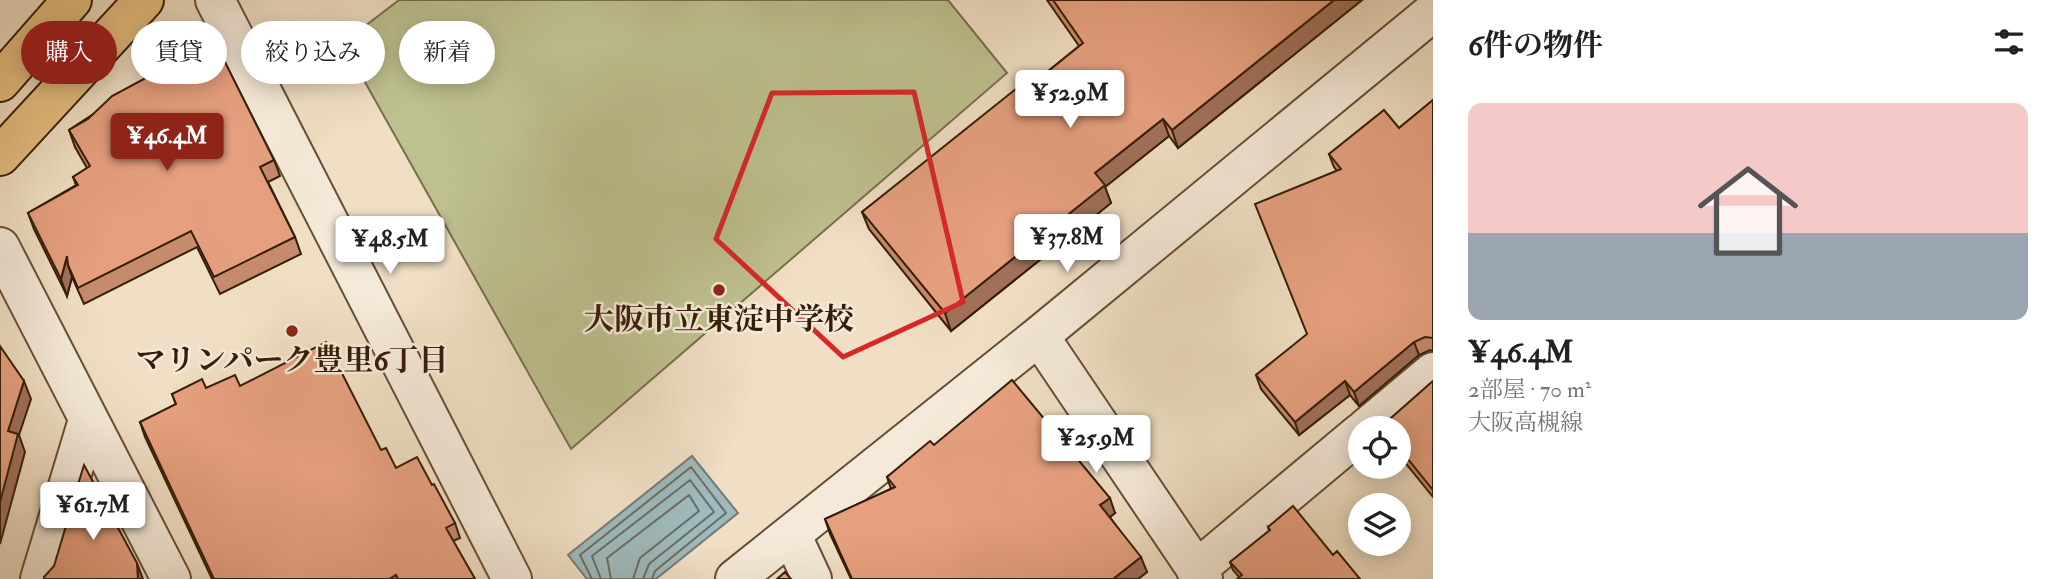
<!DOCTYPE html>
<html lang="ja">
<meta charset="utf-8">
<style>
body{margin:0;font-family:"IM FELL Double Pica","Noto Serif JP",serif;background:#f6f6f6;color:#222;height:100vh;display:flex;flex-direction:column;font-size:26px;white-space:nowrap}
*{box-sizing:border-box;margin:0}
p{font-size:23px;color:#767676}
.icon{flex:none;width:38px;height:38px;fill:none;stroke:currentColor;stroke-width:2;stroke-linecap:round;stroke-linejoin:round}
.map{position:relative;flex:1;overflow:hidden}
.drawer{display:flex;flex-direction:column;background:#fff;width:630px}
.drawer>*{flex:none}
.top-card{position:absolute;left:21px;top:21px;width:665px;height:63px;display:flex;gap:14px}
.fabs{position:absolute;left:1348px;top:416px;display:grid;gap:14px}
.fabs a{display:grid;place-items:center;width:63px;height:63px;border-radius:50%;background:#fff;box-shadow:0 4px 18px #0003;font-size:35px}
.price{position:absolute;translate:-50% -60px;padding:0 16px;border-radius:7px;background:#fff;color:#222;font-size:23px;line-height:46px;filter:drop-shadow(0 2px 4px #0008)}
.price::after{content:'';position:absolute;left:50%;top:42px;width:21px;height:16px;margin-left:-10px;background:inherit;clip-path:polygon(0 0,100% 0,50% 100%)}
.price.active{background:#8f2418;color:#fff}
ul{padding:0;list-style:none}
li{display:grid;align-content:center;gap:14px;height:371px;padding:0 35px}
li span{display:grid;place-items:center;height:217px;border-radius:14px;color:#555}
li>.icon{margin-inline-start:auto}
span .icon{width:126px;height:126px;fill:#fffc;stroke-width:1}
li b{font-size:30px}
h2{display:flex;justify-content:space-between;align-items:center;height:84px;padding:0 35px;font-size:30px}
.pill{padding:0 24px;border-radius:32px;background:#fff;box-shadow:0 4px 18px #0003;font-size:24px;line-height:63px}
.pill.active{background:#8f2418;color:#fff}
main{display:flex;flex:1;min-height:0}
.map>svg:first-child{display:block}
.garden{fill:#bec090;stroke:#7a6e4c;stroke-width:2}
.water{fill:#9ebabd;stroke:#757b75;stroke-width:2}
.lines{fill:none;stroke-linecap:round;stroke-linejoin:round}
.shore{stroke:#6a6c62;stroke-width:2}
.minor-casing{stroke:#654e37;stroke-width:42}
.major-casing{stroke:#371d08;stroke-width:42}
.minor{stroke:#f5ead9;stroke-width:38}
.major{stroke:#e8c082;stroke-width:38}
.wall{fill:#c68a6d;stroke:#371d08;stroke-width:2}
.shaded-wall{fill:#a17059;stroke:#371d08;stroke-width:2}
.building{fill:#e6a07f;stroke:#371d08;stroke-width:2}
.marked{fill:none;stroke:#d62828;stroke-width:5;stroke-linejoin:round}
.poi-dot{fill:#8f2418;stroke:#f5ead9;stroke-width:2.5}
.labels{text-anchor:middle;stroke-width:5;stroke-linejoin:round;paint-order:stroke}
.poi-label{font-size:30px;font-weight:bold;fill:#371d08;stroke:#f5ead9}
</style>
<main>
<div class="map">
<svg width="1433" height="579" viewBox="0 0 1433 579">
<rect width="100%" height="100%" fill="#f0dfc4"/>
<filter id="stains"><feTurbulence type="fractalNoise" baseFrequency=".00286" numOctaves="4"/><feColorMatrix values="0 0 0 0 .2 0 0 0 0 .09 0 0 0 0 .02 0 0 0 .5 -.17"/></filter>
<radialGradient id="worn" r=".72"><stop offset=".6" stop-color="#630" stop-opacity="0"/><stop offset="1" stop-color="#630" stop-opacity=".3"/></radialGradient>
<path class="garden" d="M399 0H948L1007 73 571 449 343 43Z"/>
<path class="water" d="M692 456 738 513 656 579H587L568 555Z"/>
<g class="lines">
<path class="shore" d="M592 579 580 555 691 467 726 513 655 571 652 579
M601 579 592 556 690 480 714 512 649 564 643 579
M611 579 607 558 689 495 699 511 640 558 633 579"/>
<defs>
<path id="minor" d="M215 0 512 579
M0 247 171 579
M1039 336 1203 579
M1365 429 1433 372
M791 534 812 579
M1196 570 1360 433
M40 579 88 420
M735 579 1039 336 1433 12"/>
<path id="major" d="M0 82 72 0
M0 156 144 0"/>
</defs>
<use href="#minor" class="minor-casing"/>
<use href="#major" class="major-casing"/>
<use href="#minor" class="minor"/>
<use href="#major" class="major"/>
</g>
<path class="wall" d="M1047 0H1362L1178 148 1169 136 1105 187 1111 203 951 331 869 229 862 212 1026 89 1079 46Z
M149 55H190L274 160 280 176 268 182 295 237 301 254 220 294 197 247 84 304 72 277 67 296 34 229 28 213 76 185 73 177 87 168 75 147 69 130 155 74Z
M1433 100V351L1430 350 1419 355 1359 406 1350 395 1299 435 1261 389 1256 375 1307 335 1337 171 1334 167 1329 154 1399 128Z
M1433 381V497L1398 454V429H1383L1382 426Z
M240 386 381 450 396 468 432 485 455 523 460 538 453 541 475 579H212L145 437 140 422 176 405 172 394 206 388Z
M934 445 1115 513 1110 517 1147 572 1138 579H851L830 534 825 519 891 489 887 477Z
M1268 527 1333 555 1360 579 1239 577 1233 570 1230 562 1269 531Z"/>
<path class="shaded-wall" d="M1334 0H1362L1178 148 1172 130Z
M1163 119 1169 136 1105 187 1111 203 951 331 945 313 1095 173Z
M67 256 68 265 72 277 67 296 61 279Z
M1414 342 1419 355 1359 406 1354 392Z
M24 381 31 399 19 435 25 452 0 544V502L8 431Z
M1345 381 1350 395 1299 435 1295 422Z
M1110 498 1115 513 1106 520 1100 505Z
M1141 557 1147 572 1138 579H1113Z
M137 563 143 579H138Z"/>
<path class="building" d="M1053 0H1334L1172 130 1163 119 1095 173 1105 185 945 313 862 212 1022 84 1026 89 1083 43Z
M176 28 190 55 215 42 274 160 260 167 295 237 214 277 191 231 78 288 68 265 67 256 61 279 28 213 78 185 73 177 90 166 69 130 88 119 112 96 157 72 149 55Z
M1433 100V338L1425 337 1414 342 1354 392 1345 381 1295 422 1256 375 1307 334 1255 204 1341 169 1329 154 1384 110 1399 128Z
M326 342 381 450 386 448 396 468 417 457 432 485 434 484 455 523 446 528 475 579H398L396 575 389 579H214L140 422 176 404 172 394 202 379 206 388 235 375 240 386Z
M0 346 24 381 8 431 18 434 0 502Z
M1012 380 1110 498 1100 505 1141 557 1113 579H852L825 519 895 487 887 477 930 441 934 445Z
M1433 381V490L1398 447V429H1384L1382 426Z
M84 465 137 563 138 579H44V577L54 566 69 516 78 518 76 491Z
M1293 506 1333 555 1337 551 1360 579H1237L1242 575 1230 562 1270 530 1268 527Z
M785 572 791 579H777Z"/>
<path class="marked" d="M914 92 963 302 843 357 716 239 772 93Z"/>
<g class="poi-dot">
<circle cx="719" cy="290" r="7"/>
<circle cx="292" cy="331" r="7"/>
</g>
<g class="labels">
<g class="poi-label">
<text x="719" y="329">大阪市立東淀中学校</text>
<text x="292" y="370">マリンパーク豊里6丁目</text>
</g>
</g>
<rect width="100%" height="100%" filter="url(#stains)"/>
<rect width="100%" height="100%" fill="url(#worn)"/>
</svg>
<div class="fabs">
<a><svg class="icon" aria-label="locate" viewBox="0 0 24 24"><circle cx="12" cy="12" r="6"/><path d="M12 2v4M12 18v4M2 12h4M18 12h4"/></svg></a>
<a><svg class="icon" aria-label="layers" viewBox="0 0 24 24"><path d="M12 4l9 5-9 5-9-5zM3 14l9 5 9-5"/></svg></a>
</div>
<b class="price" style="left:1070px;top:130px">¥52.9M</b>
<b class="price active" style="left:167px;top:173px">¥46.4M</b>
<b class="price" style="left:1067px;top:274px">¥37.8M</b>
<b class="price" style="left:390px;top:276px">¥48.5M</b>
<b class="price" style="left:1096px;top:475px">¥25.9M</b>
<b class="price" style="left:93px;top:542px">¥61.7M</b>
<div class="top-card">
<a class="pill active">購入</a>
<a class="pill">賃貸</a>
<a class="pill">絞り込み</a>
<a class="pill">新着</a>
</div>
</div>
<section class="drawer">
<h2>6件の物件<svg class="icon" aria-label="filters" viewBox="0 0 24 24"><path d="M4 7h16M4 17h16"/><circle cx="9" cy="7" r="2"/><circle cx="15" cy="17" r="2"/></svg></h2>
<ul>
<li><span style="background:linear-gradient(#f6c9c9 60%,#9aa5b1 0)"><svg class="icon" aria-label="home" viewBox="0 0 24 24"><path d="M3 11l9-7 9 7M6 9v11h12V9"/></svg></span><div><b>¥46.4M</b><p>2部屋 · 70 m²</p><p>大阪高槻線</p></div></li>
</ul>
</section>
</main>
